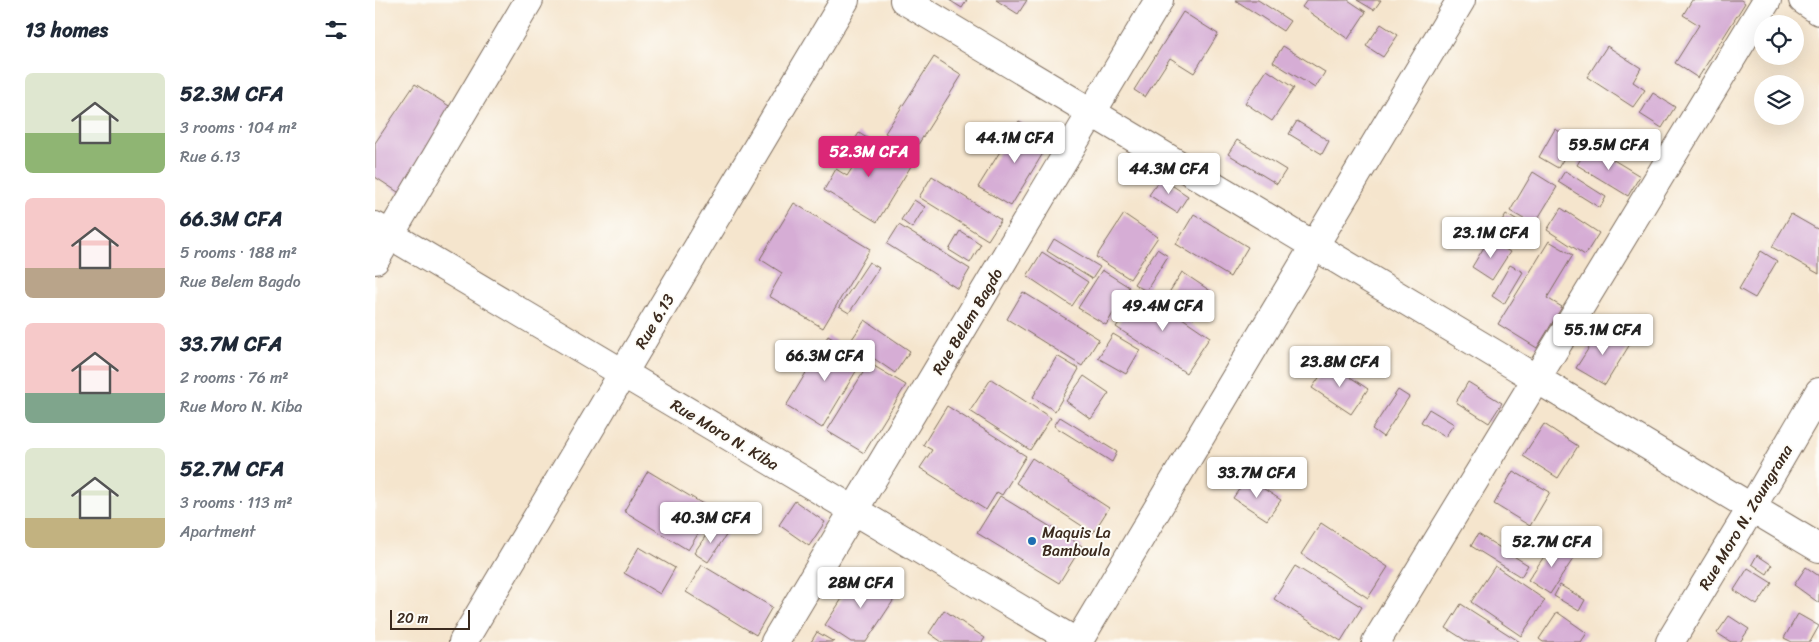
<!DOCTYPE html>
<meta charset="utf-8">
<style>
body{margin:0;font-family:Sriracha,sans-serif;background:#f6f6f7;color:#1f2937;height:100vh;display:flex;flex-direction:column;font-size:19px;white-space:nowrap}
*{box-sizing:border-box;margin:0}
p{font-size:16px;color:#747a83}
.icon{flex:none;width:28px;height:28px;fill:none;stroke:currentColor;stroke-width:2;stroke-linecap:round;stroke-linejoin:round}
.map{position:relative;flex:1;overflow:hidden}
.panel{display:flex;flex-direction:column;background:#fff;width:375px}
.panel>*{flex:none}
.fabs{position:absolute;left:1379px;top:15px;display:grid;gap:10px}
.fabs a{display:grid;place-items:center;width:50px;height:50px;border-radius:50%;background:#fff;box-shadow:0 5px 20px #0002;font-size:25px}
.scale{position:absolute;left:15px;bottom:12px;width:80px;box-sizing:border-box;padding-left:5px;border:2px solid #3b2a1e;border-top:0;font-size:14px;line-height:18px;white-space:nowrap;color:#3b2a1e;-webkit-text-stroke:4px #fdfcf7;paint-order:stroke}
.price{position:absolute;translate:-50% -42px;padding:0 11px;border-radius:5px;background:#fff;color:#222;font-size:16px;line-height:32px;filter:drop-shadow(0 1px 2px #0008)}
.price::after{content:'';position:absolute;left:50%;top:30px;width:15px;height:11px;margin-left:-8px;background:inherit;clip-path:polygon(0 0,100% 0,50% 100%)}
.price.on{background:#db2777;color:#fff}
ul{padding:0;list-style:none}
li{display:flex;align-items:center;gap:15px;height:125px;padding:0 25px}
li span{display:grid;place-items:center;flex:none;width:140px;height:100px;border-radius:8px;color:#555}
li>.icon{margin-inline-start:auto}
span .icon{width:60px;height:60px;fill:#fffc;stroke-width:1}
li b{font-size:21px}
h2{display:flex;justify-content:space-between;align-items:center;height:60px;padding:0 25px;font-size:21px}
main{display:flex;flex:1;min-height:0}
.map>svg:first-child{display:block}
.building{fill:#d6add5}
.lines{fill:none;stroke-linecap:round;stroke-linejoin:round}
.minor-casing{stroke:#7c6b5b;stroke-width:30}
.minor{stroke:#fff;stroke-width:28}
.poi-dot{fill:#1f6fb2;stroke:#fdfcf7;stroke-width:2}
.labels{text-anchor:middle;stroke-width:4;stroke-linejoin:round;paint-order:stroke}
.street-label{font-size:16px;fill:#3b2a1e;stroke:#fdfcf7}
.poi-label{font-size:16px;fill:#3b2a1e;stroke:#fdfcf7;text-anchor:start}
</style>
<main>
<section class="panel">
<h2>13 homes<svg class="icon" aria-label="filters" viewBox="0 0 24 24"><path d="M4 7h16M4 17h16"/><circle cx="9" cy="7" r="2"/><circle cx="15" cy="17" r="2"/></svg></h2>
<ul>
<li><span style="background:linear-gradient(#dfe7d0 60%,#8fb573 0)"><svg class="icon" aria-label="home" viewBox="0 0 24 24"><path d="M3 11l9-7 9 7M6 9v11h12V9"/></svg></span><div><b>52.3M CFA</b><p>3 rooms · 104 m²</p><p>Rue 6.13</p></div></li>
<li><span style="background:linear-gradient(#f6c9c9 70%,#b9a48a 0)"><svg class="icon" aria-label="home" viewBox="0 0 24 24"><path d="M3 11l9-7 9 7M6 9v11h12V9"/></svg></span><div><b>66.3M CFA</b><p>5 rooms · 188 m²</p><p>Rue Belem Bagdo</p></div></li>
<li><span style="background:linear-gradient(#f6c9c9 70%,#7fa58c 0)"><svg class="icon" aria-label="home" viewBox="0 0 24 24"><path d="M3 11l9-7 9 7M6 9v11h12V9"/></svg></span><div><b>33.7M CFA</b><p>2 rooms · 76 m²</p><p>Rue Moro N. Kiba</p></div></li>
<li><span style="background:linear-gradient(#dfe7d0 70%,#c2b280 0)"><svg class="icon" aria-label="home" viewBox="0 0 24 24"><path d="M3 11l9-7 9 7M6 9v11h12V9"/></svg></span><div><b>52.7M CFA</b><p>3 rooms · 113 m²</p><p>Apartment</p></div></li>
</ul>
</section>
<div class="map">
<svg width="1444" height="642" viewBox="0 0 1444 642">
<rect width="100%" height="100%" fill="#fdfcf7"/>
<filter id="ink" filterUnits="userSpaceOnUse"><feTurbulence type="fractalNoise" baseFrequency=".02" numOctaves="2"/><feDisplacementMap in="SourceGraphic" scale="10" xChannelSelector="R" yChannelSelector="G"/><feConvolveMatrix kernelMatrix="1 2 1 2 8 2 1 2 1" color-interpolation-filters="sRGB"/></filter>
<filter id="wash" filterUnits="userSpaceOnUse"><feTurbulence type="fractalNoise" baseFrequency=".0096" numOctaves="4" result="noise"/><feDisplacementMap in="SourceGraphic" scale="20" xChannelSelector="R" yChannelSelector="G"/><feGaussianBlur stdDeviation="1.12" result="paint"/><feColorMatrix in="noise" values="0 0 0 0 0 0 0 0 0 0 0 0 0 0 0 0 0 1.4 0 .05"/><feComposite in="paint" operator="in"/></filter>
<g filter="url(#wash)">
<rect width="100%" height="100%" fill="#f5e5cd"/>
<g id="blocks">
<path class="building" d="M574 0H592L587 8Z
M621 0H652L643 14Z
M860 0H883L915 21 908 31Z
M932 0H973L991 12 973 39 927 7Z
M982 0H1006L999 10Z
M1317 0H1366L1370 3 1323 78 1300 63 1324 25 1308 15Z
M808 12 843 34 819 73 795 58 770 97 759 90Z
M1006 24 1023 35 1008 57 991 46Z
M908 46 950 72 940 88 898 62Z
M1232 46 1266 68 1258 82 1270 90 1258 107 1212 77Z
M559 57 587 75 539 151 510 133Z
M892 70 919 88 897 121 870 103Z
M40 84 85 113 29 196 0 177V143Z
M1278 93 1300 107 1287 128 1265 114Z
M644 121 676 140 636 206 603 187Z
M922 121 954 141 947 154 914 134Z
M1180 129 1200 140 1183 168 1164 157Z
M484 133 536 166 502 222 449 190 461 169 472 176 481 162 470 155Z
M862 140 911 170 902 184 853 154Z
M1214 145 1265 176 1253 196 1202 165Z
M1190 171 1231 197 1225 208 1183 182Z
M1158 172 1182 187 1159 225 1135 211Z
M557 176 626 220 613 240 544 197Z
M786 178 813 196 802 213 774 195Z
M539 200 550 207 537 228 526 220Z
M419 203 495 249 448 328 394 296 407 273 385 259Z
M1186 208 1224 233 1210 255 1172 230Z
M749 214 783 237 755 279 721 257Z
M819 214 873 247 855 277 801 244Z
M1131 214 1149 225 1136 246 1118 234Z
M1416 214 1444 230V274L1397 247Z
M524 225 595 269 583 289 512 244Z
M585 231 606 244 595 263 574 250Z
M679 239 725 267 717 279 672 251Z
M1114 239 1135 252 1117 280 1097 267Z
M1174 241 1198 255 1172 298 1187 307 1162 348 1123 324Z
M782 249 793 256 771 291 759 284Z
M1386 251 1402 261 1380 298 1364 289Z
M667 252 713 282 697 306 652 276Z
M494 262 504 268 474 313 464 307Z
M1135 265 1148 272 1129 304 1117 296Z
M727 270 754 287 731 325 703 308Z
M807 272 837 292 819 318 790 299Z
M766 290 835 337 811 373 741 327Z
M648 292 724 339 707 366 632 319Z
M490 320 535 351 520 373 475 342Z
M1227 327 1255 344 1230 385 1201 368Z
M738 334 765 350 751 374 723 358Z
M453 336 489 358 447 428 411 406Z
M682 356 704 369 680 411 658 397Z
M494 363 531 385 489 453 452 431Z
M954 363 993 389 976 414 937 388Z
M709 376 734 393 716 419 691 401Z
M616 379 676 418 655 450 595 411Z
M1093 382 1127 403 1114 423 1081 402Z
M1023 390 1034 397 1008 437 997 429Z
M572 406 651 456 627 495 622 492 611 510 545 468 557 450 548 445Z
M1054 409 1079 424 1070 437 1046 422Z
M685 417 742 452 737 462 679 426Z
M1169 424 1203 446 1183 478 1148 456Z
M657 458 734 508 718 533 641 483Z
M273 471 338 510 313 550 249 511Z
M1138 471 1175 492 1155 526 1119 504Z
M872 478 906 500 892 520 858 498Z
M625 496 707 546 684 583 602 533Z
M420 501 450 522 434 546 404 525Z
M946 523 1013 567 993 598 926 554Z
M338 525 352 534 333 562 319 553Z
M1103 534 1153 565 1146 577 1096 546Z
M1179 542 1200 556 1175 594 1153 580Z
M264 547 300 568 285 594 249 573Z
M1382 555 1397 565 1392 574 1377 564Z
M327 565 397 607 381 635 311 592Z
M920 566 987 607 966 641 899 599Z
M1120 566 1170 600 1146 636 1096 602Z
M1431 567 1444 576V603L1419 585Z
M1373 568 1397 583 1382 605 1359 590Z
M485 571 522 595 491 642H476L450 625Z
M1185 585 1210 600 1204 611 1179 596Z
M1086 604 1145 642H1093L1071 628Z
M569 610 610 638 607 642H567L554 633Z
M1182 612 1212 633 1206 642H1168L1164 639Z
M1423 614 1444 626 1435 642H1417L1409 638Z
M1354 616 1374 629 1365 642H1356L1342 633Z
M442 632 459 642H436Z"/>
</g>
</g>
<g filter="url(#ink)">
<use href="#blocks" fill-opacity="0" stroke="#7c6b5b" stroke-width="1"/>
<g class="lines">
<defs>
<path id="minor" d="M529 0 1444 548
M1428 0 1444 11
M0 226 701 642
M0 260 154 0
M88 642 470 0
M400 642 784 0
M703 642 1086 0
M1001 642 1392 0
M1295 642 1377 507 1444 392"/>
</defs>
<use href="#minor" class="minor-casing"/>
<use href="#minor" class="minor"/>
</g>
</g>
<circle class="poi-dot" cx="657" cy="541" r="5"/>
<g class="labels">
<g class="street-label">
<text transform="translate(279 321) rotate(-59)" y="6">Rue 6.13</text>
<text transform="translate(592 321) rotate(-59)" y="6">Rue Belem Bagdo</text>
<text transform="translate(350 434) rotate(31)" y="6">Rue Moro N. Kiba</text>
<text transform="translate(1370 517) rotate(-59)" y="6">Rue Moro N. Zoungrana</text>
</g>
<g class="poi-label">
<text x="667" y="538">Maquis La<tspan x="667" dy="18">Bamboula</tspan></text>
</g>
</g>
</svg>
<div class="fabs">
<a><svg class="icon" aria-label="locate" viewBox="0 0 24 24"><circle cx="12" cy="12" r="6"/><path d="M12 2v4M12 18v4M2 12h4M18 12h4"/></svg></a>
<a><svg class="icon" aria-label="layers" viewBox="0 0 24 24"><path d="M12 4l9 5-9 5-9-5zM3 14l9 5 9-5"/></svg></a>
</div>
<div class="scale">20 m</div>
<b class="price" style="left:640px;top:164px">44.1M CFA</b>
<b class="price" style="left:1234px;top:171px">59.5M CFA</b>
<b class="price on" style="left:494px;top:178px">52.3M CFA</b>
<b class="price" style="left:794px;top:195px">44.3M CFA</b>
<b class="price" style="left:1116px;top:259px">23.1M CFA</b>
<b class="price" style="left:788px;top:332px">49.4M CFA</b>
<b class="price" style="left:1228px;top:356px">55.1M CFA</b>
<b class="price" style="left:450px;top:382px">66.3M CFA</b>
<b class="price" style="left:965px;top:388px">23.8M CFA</b>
<b class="price" style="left:882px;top:499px">33.7M CFA</b>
<b class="price" style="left:336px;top:544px">40.3M CFA</b>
<b class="price" style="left:1177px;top:568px">52.7M CFA</b>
<b class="price" style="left:486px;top:609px">28M CFA</b>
</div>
</main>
